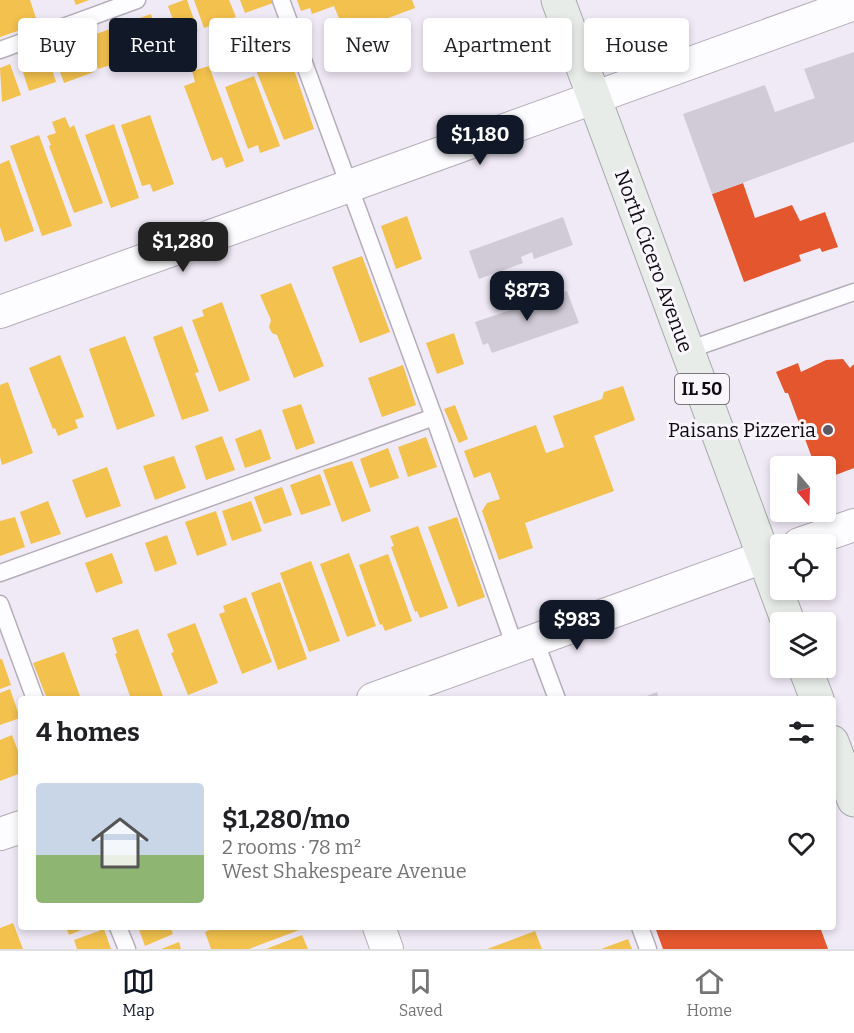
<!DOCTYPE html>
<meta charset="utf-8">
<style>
body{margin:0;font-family:Bitter,serif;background:#f6f6f6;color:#202124;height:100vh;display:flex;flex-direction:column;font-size:22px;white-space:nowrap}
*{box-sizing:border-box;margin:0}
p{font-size:20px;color:#757577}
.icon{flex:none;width:33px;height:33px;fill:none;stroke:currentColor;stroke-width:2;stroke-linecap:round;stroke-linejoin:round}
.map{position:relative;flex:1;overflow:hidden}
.sheet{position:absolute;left:18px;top:696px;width:818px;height:234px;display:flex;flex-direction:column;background:#fff;border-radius:6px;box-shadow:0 3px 9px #0003}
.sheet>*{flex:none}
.banner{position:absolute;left:18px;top:18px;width:819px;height:54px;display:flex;gap:12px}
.needle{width:39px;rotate:161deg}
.controls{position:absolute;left:770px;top:456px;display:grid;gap:12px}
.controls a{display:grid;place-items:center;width:66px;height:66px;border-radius:6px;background:#fff;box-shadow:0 3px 9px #0003;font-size:30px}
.price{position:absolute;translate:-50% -51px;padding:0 14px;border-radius:12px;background:#111827;color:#fff;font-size:20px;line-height:39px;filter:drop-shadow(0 2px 3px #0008)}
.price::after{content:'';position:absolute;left:50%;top:36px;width:18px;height:14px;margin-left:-9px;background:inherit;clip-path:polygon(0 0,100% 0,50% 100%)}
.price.selected{background:#222;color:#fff}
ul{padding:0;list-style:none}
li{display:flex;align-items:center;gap:18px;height:150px;padding:0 18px}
li span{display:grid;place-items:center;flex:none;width:168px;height:120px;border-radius:6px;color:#555}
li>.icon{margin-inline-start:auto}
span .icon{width:72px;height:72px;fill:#fffc;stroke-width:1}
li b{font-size:26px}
h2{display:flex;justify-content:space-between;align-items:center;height:72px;padding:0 18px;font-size:26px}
.pill{padding:0 21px;border-radius:6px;background:#fff;box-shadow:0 3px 9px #0003;font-size:21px;line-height:54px}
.pill.selected{background:#111827;color:#fff}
.tabs{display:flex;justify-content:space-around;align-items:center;height:84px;border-top:2px solid #e0e0e0;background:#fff;font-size:16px;color:#757577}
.tabs a{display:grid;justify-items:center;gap:3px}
.tabs .selected{color:#111827}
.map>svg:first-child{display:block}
.homes{fill:#f2c14e}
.shops{fill:#e4572e}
.building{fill:#d1cbd7}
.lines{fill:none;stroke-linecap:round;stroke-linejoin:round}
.service-casing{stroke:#b4aeb9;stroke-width:19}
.minor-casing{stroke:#b4aeb9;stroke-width:34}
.primary-casing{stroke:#a6aaa8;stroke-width:35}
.service{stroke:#fdfcfe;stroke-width:16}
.minor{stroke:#fdfcfe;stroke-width:32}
.primary{stroke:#e8ece8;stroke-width:33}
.poi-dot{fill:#5e5863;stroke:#f8f5fb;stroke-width:2}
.labels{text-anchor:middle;stroke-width:6;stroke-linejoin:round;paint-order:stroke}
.shield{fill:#f8f5fb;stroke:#565059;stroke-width:1.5}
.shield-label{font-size:18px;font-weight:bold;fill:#100a14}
.street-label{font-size:20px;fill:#100a14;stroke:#f8f5fb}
.poi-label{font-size:20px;fill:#100a14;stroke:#f8f5fb;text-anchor:end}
</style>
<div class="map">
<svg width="854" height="949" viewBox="0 0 854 949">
<rect width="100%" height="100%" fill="#f0e9f6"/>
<path class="homes" d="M0 0H30L38 24 0 37Z
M74 0H89L76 5Z
M184 0H187L198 31 179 37 168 6Z
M194 0H229L236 17 204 28Z
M240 0H272L273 3 245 13Z
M297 0H412L415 8 383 20 386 29 349 43 334 6 312 14 310 8 301 11Z
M151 14 160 43 129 54 120 25Z
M279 25 314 129 284 140 243 38Z
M119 26 130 59 98 69 87 37Z
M81 35 94 72 64 83 51 46Z
M46 50 56 82 29 91 19 60Z
M10 64 21 95 2 102 0 68Z
M209 66 244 161 226 168 222 157 212 161 184 86 195 82 192 71Z
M254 76 280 146 260 153 258 145 248 149 225 87Z
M150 115 174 184 153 192 150 184 142 186 121 125Z
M65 117 70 128 74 125 103 203 74 213 49 146 51 145 47 136 56 133 52 122Z
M114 124 139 198 111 208 85 135Z
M39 135 72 226 42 236 10 146Z
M9 160 34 231 5 242 0 227V164Z
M407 216 422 259 396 269 381 226Z
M362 256 390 332 360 343 332 267Z
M291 283 324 366 294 378 277 335 272 333 269 327 271 320 260 295Z
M222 302 250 380 219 392 192 320 204 316 202 310Z
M182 326 199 372 195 373 209 411 182 420 153 337Z
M454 333 464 364 437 374 426 343Z
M125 336 155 416 117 430 89 349Z
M60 355 84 417 75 420 78 428 58 436 55 428 53 429 29 368Z
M403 365 416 405 382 417 368 378Z
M8 382 33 453 2 465 0 457V385Z
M623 386 635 420 594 436 614 491 525 523 533 548 499 560 482 511 487 503 500 499 490 472 474 478 464 451 536 425 546 453 564 447 553 416 602 399 604 392Z
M301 404 315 443 296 450 282 410Z
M455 405 468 439 459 443 444 409Z
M261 429 271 459 245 468 235 439Z
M222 436 235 470 206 480 195 446Z
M426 437 437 467 408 477 398 447Z
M388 448 399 478 370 488 360 459Z
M174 456 186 488 155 500 143 466Z
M352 461 371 511 342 522 323 470Z
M107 467 121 506 86 518 72 480Z
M320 474 331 505 301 515 290 485Z
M282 487 292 515 264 524 254 497Z
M48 501 61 534 31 544 20 512Z
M251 501 262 531 232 541 222 511Z
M216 511 227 545 197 556 185 522Z
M15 517 25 547 0 556V521Z
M457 517 485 597 458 607 428 527Z
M418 526 448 608 420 618 417 611 415 612 391 547 394 546 390 536Z
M167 535 177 564 155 572 145 543Z
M112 553 123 583 96 593 85 563Z
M349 553 376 626 347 637 320 564Z
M388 554 412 621 385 631 382 624 380 625 359 565Z
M311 561 340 641 309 652 280 573Z
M280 582 307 659 278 670 251 593Z
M246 597 272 662 242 674 219 614 225 612 223 606Z
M195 623 218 683 188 695 171 653 174 652 167 634Z
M138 629 164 699H131L115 654 117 653 112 638Z
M64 652 81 699H47L33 663Z
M0 659H2L11 685 0 689Z
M10 689 20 718 0 725V693Z
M12 735 21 759V773L0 781V740Z
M13 923 23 949H0V928Z
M66 927H89L69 935Z
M138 927H170L173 934 145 946Z
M217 927H301L302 929 249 949H211L205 932Z
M104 929 111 949H77L74 940Z
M535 931 542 949H487Z
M302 935 308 949H266Z
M628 939 632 949H601Z
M179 942 181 949H161Z"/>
<path class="shops" d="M743 183 755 218 792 205 800 221 825 212 838 247 822 252 820 248 799 255 801 261 744 282 712 194Z
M843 359 850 368 854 364V468L825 479V466H815L788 393H785L776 372 798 363 801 372 826 360Z
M655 927H820L828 949H663Z"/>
<path class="building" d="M854 52V142L712 194 683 114 765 85 775 112 815 98 804 69Z
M563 217 573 245 534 259 532 252 521 257 523 263 479 279 469 251Z
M567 291 579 323 492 353 488 343 483 345 475 322Z
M657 692 659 699H639Z"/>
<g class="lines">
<defs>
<path id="service" d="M281 0 434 417 515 647
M0 50 137 0
M688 350 854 292
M0 573 434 417
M0 604 35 699
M535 640 557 699
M118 927 127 949
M640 927 648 949"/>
<path id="minor" d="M0 312 854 4
M799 544 854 525
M373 699 780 551
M0 834 21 827
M379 927 387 949"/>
<path id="primary" d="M558 0 788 622
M805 668 817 699
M832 742 854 800"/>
</defs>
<use href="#service" class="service-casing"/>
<use href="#minor" class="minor-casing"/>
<use href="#primary" class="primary-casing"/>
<use href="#service" class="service"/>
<use href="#minor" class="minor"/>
<use href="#primary" class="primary"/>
</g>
<circle class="poi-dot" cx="828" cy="430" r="6"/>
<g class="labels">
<rect class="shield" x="675" y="374" width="54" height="30" rx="4.5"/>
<g class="shield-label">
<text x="702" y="395">IL 50</text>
</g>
<g class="street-label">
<text transform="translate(654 261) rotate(70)" y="7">North Cicero Avenue</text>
</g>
<g class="poi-label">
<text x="816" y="437">Paisans Pizzeria</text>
</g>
</g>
</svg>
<div class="controls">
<a><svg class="needle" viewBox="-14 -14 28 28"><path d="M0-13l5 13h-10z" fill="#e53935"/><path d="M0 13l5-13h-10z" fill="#757577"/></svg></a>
<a><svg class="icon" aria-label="locate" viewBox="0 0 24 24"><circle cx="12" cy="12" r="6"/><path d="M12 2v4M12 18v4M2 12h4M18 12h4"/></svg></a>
<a><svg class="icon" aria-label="layers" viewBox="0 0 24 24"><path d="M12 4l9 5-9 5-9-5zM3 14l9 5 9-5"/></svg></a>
</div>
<b class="price" style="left:480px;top:166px">$1,180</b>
<b class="price selected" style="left:183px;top:273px">$1,280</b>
<b class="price" style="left:527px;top:322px">$873</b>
<b class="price" style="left:577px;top:651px">$983</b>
<div class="banner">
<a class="pill">Buy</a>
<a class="pill selected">Rent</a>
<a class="pill">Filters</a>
<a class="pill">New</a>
<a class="pill">Apartment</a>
<a class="pill">House</a>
</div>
<section class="sheet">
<h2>4 homes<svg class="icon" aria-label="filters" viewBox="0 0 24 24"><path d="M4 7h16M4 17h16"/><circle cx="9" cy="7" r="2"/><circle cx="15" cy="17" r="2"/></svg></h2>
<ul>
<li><span style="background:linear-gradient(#c9d6e8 60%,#8fb573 0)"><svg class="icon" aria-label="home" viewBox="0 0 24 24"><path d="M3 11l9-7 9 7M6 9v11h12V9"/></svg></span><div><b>$1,280/mo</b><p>2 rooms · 78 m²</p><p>West Shakespeare Avenue</p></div><svg class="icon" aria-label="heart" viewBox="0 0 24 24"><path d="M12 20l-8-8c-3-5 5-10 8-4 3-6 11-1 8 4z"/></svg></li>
</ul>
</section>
</div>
<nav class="tabs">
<a class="selected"><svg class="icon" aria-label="map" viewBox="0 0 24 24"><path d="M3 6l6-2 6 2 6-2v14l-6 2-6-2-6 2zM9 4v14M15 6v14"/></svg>Map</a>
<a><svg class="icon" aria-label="saved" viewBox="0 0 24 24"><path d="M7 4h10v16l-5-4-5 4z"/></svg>Saved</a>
<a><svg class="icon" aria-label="home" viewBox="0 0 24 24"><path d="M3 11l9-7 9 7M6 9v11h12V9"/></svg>Home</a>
</nav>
